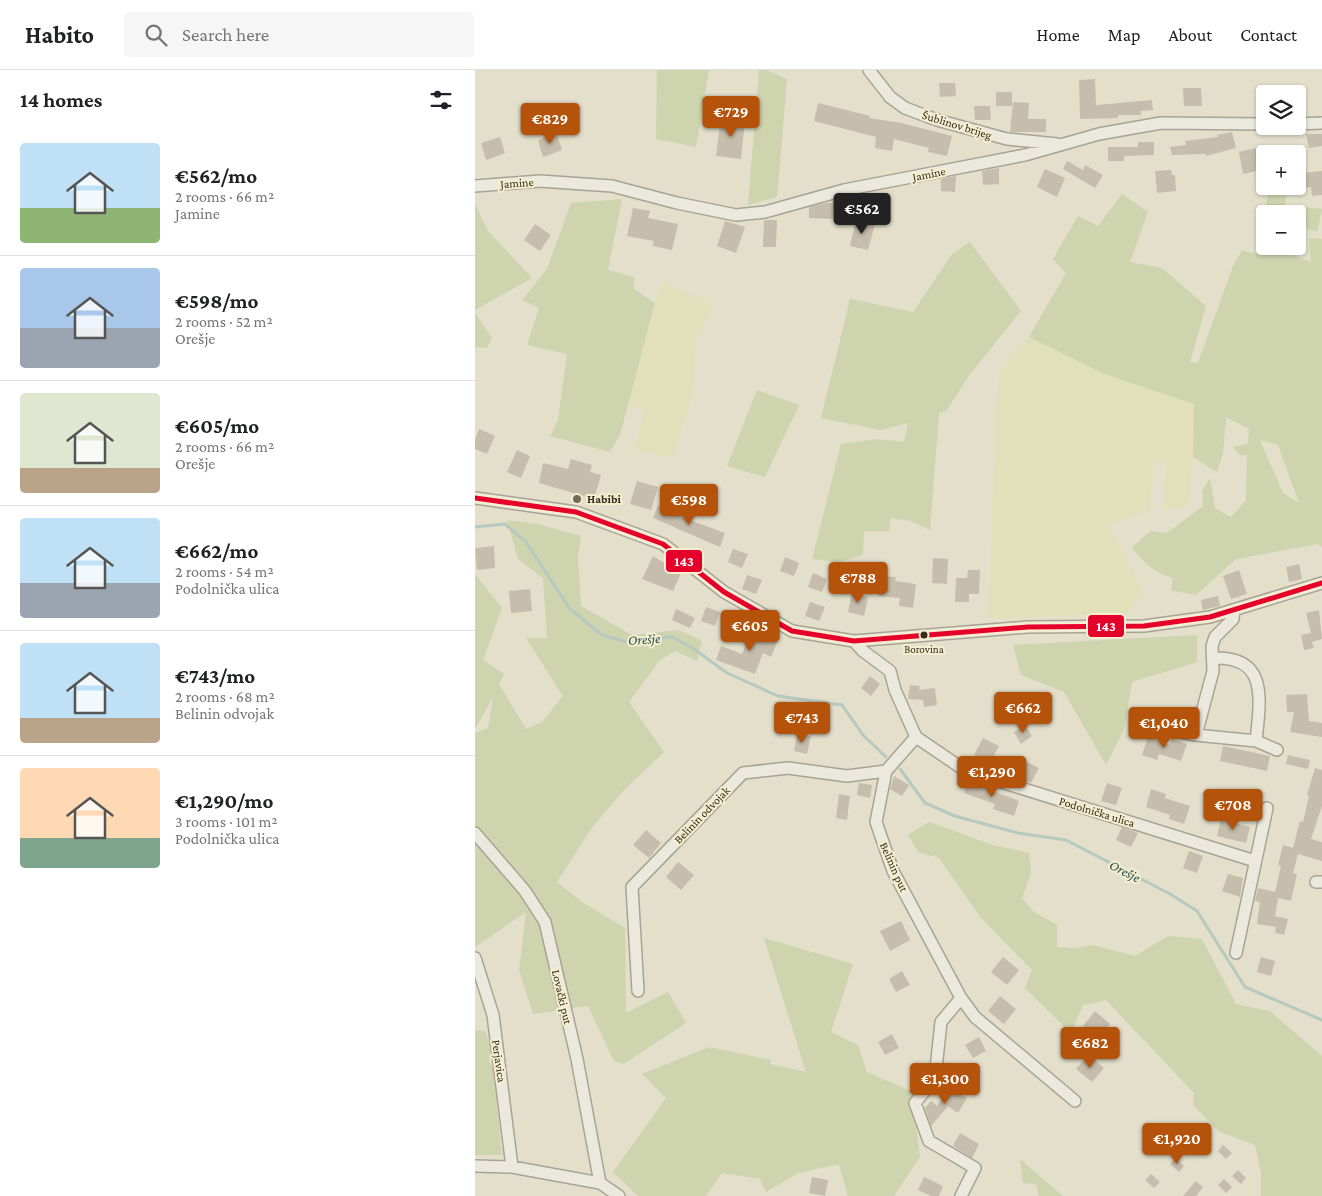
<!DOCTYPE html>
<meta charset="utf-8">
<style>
body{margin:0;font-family:"Crimson Pro",serif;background:#f6f6f6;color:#202124;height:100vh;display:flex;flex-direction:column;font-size:19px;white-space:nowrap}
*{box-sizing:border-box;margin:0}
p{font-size:16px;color:#757577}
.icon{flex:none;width:28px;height:28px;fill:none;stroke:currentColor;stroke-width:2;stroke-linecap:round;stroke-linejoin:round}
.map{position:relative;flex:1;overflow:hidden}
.sheet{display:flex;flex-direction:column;background:#fff;width:475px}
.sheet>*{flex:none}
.fabs{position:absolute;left:781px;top:15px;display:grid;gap:10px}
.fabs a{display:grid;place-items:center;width:50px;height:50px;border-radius:5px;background:#fff;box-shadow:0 1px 4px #0004;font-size:25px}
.price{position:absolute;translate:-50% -42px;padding:0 11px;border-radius:5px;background:#b45309;color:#fff;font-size:16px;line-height:32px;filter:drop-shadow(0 1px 2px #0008)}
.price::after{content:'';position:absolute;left:50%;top:30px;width:15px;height:11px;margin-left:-8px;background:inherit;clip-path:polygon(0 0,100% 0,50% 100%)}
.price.active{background:#222;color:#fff}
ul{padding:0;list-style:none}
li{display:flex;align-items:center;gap:15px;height:125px;padding:0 20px}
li+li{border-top:1px solid #e0e0e0}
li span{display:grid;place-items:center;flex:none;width:140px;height:100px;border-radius:5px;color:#555}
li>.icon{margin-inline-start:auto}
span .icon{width:60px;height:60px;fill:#fffc;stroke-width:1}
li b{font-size:21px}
h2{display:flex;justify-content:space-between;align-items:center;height:60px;padding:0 20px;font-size:21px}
header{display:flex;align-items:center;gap:30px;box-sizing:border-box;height:70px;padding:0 25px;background:#fff;border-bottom:1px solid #e0e0e0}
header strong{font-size:24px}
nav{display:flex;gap:28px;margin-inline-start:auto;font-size:18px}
.search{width:350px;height:45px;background:#f6f6f6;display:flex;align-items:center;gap:12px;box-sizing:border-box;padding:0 18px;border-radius:5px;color:#757577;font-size:19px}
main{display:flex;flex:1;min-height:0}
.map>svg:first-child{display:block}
.farmland{fill:#e2e0bb}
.green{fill:#ced4ad;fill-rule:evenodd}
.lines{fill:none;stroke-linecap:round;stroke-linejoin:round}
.stream{stroke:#b6c9c0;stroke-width:3}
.building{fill:#c7bdac}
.minor-casing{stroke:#a8a395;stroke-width:14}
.minor{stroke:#ebe8dd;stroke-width:11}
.bus-1-casing{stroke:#f5efd0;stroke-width:9}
.bus-1{stroke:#e4002b;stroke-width:5}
.poi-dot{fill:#736b5a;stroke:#f5efd0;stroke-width:2}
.bus-dot{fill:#362c1d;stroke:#f5efd0;stroke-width:2}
.labels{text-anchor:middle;stroke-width:4;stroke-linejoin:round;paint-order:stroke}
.bus-label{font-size:11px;fill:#362c1d;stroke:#f5efd0}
.street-label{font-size:12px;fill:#362c1d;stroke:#f5efd0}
.poi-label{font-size:12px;font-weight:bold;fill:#362c1d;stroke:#f5efd0;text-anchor:start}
.water-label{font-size:14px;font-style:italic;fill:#2c5255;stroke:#f5efd0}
.line-badge{stroke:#f5efd0;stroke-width:2}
.badge-label{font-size:14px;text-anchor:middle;font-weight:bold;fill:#fff}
</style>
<header>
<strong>Habito</strong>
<div class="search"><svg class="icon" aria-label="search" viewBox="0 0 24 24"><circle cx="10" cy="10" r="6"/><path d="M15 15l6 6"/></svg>Search here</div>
<nav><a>Home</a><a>Map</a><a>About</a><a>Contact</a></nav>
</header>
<main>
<section class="sheet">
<h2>14 homes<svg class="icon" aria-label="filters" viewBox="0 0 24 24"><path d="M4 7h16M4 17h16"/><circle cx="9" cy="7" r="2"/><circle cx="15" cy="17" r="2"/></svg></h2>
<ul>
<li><span style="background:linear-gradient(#bfe0f5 65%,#8fb573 0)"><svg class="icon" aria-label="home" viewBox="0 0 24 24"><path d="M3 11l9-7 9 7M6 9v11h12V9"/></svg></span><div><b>€562/mo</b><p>2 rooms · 66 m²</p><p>Jamine</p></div></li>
<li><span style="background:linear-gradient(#a9c7e8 60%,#9aa5b1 0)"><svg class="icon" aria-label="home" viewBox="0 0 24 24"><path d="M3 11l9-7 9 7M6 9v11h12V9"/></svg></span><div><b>€598/mo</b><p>2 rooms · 52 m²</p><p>Orešje</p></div></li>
<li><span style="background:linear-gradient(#dfe7d0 75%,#b9a48a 0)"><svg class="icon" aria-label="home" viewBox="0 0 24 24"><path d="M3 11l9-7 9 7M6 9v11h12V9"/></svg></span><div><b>€605/mo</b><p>2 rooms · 66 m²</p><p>Orešje</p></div></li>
<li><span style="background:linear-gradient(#bfe0f5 65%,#9aa5b1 0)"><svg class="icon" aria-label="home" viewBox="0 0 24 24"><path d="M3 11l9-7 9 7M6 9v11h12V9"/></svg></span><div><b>€662/mo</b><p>2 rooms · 54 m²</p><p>Podolnička ulica</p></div></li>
<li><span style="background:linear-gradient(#bfe0f5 75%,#b9a48a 0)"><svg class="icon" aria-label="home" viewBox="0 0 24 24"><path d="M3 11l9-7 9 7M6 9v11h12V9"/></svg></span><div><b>€743/mo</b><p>2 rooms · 68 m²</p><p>Belinin odvojak</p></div></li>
<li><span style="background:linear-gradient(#ffd9b3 70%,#7fa58c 0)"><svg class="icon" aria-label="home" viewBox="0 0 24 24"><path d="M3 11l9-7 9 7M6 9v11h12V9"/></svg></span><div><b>€1,290/mo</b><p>3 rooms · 101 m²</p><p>Podolnička ulica</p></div></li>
</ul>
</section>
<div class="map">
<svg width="847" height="1126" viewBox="0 0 847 1126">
<rect width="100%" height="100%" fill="#e3dfcb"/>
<path class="farmland" d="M187 211 239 235 221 267 218 323 198 387 159 380 170 341 153 335Z
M554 267 627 303 719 334 718 387 713 437 689 440 691 391 678 392 675 440 634 455 668 521 652 543 513 549 523 303Z"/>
<path class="green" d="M182 0H234L221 77 181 69Z
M284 0H291L312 9 302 127 273 135Z
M794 116H812L810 135 847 139 842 162 824 156 823 163 822 144H790Z
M647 124 673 142 655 192 687 198 731 236 715 292 723 293 758 196 767 180 781 184 790 145V176H821L819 186 836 192 834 168 847 169V477L843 474 761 489 721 525 696 520 698 508C679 503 669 492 657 478L675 461 692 463 728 436 727 421 735 408 740 438 756 447 771 430 772 385H765L758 377 773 374 774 359 751 347 748 383 742 402 718 387 719 334 627 303 554 267 591 203 578 189 603 146 623 156ZM785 370 803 375 824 433 808 423Z
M147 129 133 200 159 207V219L180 233 145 365 135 382 75 366 83 350 92 284 52 275 64 238 47 230 72 199 96 133Z
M0 134 13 161 57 208 0 240Z
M495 172 546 241 495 304 471 341 464 343 455 460 436 451 416 448 414 461H389L388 485 363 492 337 489 366 374 402 369 429 372 433 353 406 360 346 348 375 229 438 242 477 184Z
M0 243 17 268 12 278 0 277Z
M282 320 324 335 290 407 252 396Z
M32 450 62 454 106 466 103 486 106 536 157 565 204 560 227 571 222 591 200 581 185 590 154 632 189 682 148 721 116 759 82 812 107 832 150 858 151 943 193 922 211 953 149 994 139 991 113 936 58 944 44 900 51 842 0 877V663L13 658 18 627 0 659V504L27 538 8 590 29 604 24 614 51 659 67 652 88 626 51 568H72L68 508 43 489Z
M722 565V592L657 612 649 659 631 695 589 622 546 605 538 575Z
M454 752 518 775 554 783 556 803 547 828 559 842 582 855V877L600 878 618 875 660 886 693 866 727 869 761 934 795 941 847 986V1126H786V1102L780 1075 743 1061 718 1035 719 1023 631 930 608 935 596 963 550 918 557 900 506 848 464 788 443 782 433 765Z
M289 868 378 894 356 962 383 975 392 1002 436 1021 445 1087 419 1126H373L364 1094 323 1103 291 1122 285 1109 247 1103 231 1126H163L138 1102 191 1028 167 1004 234 977 296 990 295 994 331 1002Z
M0 960 10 961 17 979 14 991 18 998 27 1085H0Z
M545 1089 588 1126H564L561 1114 548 1113Z"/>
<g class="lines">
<path class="stream" d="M0 457 30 454 51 472 95 539 127 565 152 572 197 567 219 579 252 603 303 626 367 635 388 665 411 687
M425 699 450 733 480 746 543 763 591 770 695 824 722 841 770 917 847 950"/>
</g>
<path class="building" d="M620 9 621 35 677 30 678 40 666 41V45H643V48L605 49 604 10Z
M464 13H480L481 26 465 27Z
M708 18H726L727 36H709Z
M521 22H537V36H521Z
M538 32 554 33 553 49H571V62H535Z
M343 33 395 46 394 48 426 53 477 66 472 86 453 82 454 78 419 69 417 81 400 78 401 67 339 51Z
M499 36H515L516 50H500Z
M246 47 270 50 266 89 241 86Z
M757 62 761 78 731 86V84L697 85 695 77 711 75 710 71 743 67 742 65Z
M82 64 87 80 68 87 63 70Z
M831 64H847V76L834 78Z
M25 67 30 83 11 90 6 73Z
M663 72H679V85L649 86V91H633V77H663Z
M782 78 786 100 768 104 764 82Z
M592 91 608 100 610 95 628 105 620 118 588 99Z
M524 98V114L508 115 507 101Z
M570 99 590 108 582 127 562 117Z
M696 100 697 105H700L701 121 682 123 680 101Z
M847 101V125L837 126 836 117 828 118 827 103Z
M481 106 480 122 466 121V109Z
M351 133H359L358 149 334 148V137Z
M158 138 175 141 173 148 203 154 197 180 178 176 179 171 152 166Z
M381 149 400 154 393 180 375 176Z
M289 150H302L301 177H288Z
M250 151 270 157 261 183 242 176Z
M60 154 76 165 65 181 49 170Z
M4 359 20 366 12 384 0 379V370Z
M42 380 55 386 46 408 32 402Z
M96 389 117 395 115 402 126 405 119 429 64 413 68 393 93 399Z
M162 411 183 417 176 440 155 434Z
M183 435 197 440 196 443 250 463 245 477 178 448Z
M19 476 20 498 2 500 0 478Z
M258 479 273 484 267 498 253 492Z
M178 486 206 503 198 521 167 509Z
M310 487 324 493 319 506 305 501Z
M458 488 473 489 472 514 457 513Z
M824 494 827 509 814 512 811 497Z
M493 500H505L504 524H494V532H480L481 508H492Z
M764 500 772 524 756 529 748 506Z
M338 503 352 509 347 522 333 517Z
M272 505 287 510 281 524 267 519Z
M405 506 421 507 420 511 441 514 438 538 424 536 425 528 403 526Z
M55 519 57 541 36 543 34 521Z
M377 523 393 527 389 546 373 542Z
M743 526 745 536 728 540 726 530Z
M335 532 350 537 344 551 330 546Z
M231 537 245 542 240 556 226 551Z
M201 539 220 548 215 558 197 550Z
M844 540 847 569 837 572 839 578 829 580 826 565 836 563 831 543Z
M278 558 304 568 296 587 288 583 280 604 241 590 246 576 267 584Z
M395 606 405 614 396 626 386 618Z
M435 615 445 616 444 620 460 618 462 635 449 637 448 630 433 629Z
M832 624 834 651 847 653V667L815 662 819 642H812L811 625Z
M550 655 557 666 546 674 539 662Z
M322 664 336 666 332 684 319 681Z
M673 667 695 675 697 669 712 674 706 691 684 684 682 690 667 685Z
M508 668 524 676 515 693 499 685Z
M748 676 795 686 792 701 745 691Z
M813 685 835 690 833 699 811 694Z
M548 690 564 698 556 713 539 706Z
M840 698 847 700V736L836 769 847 772V791L823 784 818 803 822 804 816 831 803 828 800 846 813 849 809 865 800 863 801 857 782 854 785 832 780 831 783 818 800 822 806 796 803 795 808 775 818 778 825 751 828 752 834 726 832 725Z
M419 706 434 715 427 726 415 719Z
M493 710 519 718 518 721 544 731 539 746 518 739 520 734 489 723Z
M384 713 397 715 395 728 382 725Z
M632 713 647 718 641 735 626 731Z
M676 719 691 724 690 728 715 736 709 754 694 749 695 745 671 737Z
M364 724 375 726 372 750 361 748Z
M746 749 775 757 771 773 742 766Z
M647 757 663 763 656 777 641 770Z
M171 760 186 773 174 788 158 775Z
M714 781 728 786 722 803 708 798Z
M203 792 219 805 206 820 191 807Z
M753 804 768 808 765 827 747 821Z
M426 851 435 870 415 881 405 861Z
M528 887 544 900 532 915 516 902Z
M786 887 800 891 796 906 782 902Z
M427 901 435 915 421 922 414 909Z
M525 926 541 939 529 954 513 941Z
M620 941 635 954 623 969 608 956Z
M417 964 424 978 410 985 403 972Z
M504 967 511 981 498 988 490 975Z
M613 985 629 998 617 1012 601 999Z
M473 1018 492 1028 483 1043 473 1036 456 1056 450 1038 456 1031 462 1036Z
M485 1063 504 1074 497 1088 478 1076Z
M748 1075 757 1083 751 1089 743 1081Z
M701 1088 709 1096 704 1102 695 1094Z
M763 1100 771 1108 766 1114 757 1106Z
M676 1104 685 1112 679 1118 670 1110Z
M337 1107 353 1110 350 1126 334 1123Z
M449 1107 468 1116 464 1126H456L443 1120Z
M749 1109 757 1117 751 1123 743 1115Z
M721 1111 728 1117 721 1126H708Z"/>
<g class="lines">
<defs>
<path id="minor" d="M394 0 415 27 430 38 462 50 532 69 582 74
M822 54 847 53
M0 116 65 111 137 116 202 133 261 145 290 142 369 120 550 85 624 64 686 53 790 54
M0 428 101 442 188 474 249 522 317 561 379 571 553 557 669 556 735 547 847 513
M379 571 388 581 415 601 420 620 441 667 491 701 780 791
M739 588C794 586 785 631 781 671
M678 657 721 665 781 671 802 680
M721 665 738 601 737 576 740 567 758 549 759 541
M441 667 411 701 401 752 418 801 486 928 500 947 600 1031
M0 763 50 821 70 852 102 989 125 1113
M841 812H847
M761 883 792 738
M0 888 18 945 37 1097
M163 921 157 817 268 703 313 698 372 706 411 701
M486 928 466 952 460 1008 440 1033 454 1071 500 1098 486 1126
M0 1096 37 1097 125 1113 144 1126"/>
</defs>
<use href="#minor" class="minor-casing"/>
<use href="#minor" class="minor"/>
<defs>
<path id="bus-1" d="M0 428 101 442 188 474 249 522 317 561 379 571 553 557 669 556 735 547 847 513"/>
</defs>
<use href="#bus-1" class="bus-1-casing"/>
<use href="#bus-1" class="bus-1"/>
</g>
<circle class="poi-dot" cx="102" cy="429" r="5"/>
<circle class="bus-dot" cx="449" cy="565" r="4.5"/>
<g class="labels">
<g class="bus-label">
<text x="449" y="583">Borovina</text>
</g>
<g class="street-label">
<text transform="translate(482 55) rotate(17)" y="4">Šublinov brijeg</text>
<text transform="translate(454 104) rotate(-11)" y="4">Jamine</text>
<text transform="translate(42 113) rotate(-4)" y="4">Jamine</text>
<text transform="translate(622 742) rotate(17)" y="4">Podolnička ulica</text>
<text transform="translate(227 745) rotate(-46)" y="4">Belinin odvojak</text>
<text transform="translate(419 797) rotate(66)" y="4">Belinin put</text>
<text transform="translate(87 927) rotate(77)" y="4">Lovački put</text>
<text transform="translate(24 991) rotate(82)" y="4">Perjavica</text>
</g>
<g class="poi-label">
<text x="112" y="433">Habibi</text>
</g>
<g class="water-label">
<text transform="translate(169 569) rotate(-4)" y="5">Orešje</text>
<text transform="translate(650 801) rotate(27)" y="5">Orešje</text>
</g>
</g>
<g class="line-badge">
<rect x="190" y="479" width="38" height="24" rx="5" fill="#e4002b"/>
<rect x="612" y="544" width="38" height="24" rx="5" fill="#e4002b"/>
</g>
<g class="badge-label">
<text x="209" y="496">143</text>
<text x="631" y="561">143</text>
</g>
</svg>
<div class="fabs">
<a><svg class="icon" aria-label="layers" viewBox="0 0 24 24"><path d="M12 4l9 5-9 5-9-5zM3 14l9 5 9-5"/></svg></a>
<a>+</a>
<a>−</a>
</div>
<b class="price" style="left:256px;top:68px">€729</b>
<b class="price" style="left:75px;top:75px">€829</b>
<b class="price active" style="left:387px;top:165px">€562</b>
<b class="price" style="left:214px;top:456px">€598</b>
<b class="price" style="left:383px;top:534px">€788</b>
<b class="price" style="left:275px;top:582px">€605</b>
<b class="price" style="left:548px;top:664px">€662</b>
<b class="price" style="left:327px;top:674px">€743</b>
<b class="price" style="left:689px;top:679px">€1,040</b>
<b class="price" style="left:517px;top:728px">€1,290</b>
<b class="price" style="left:758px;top:761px">€708</b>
<b class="price" style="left:615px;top:999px">€682</b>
<b class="price" style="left:470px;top:1035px">€1,300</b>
<b class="price" style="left:702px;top:1095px">€1,920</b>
</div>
</main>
